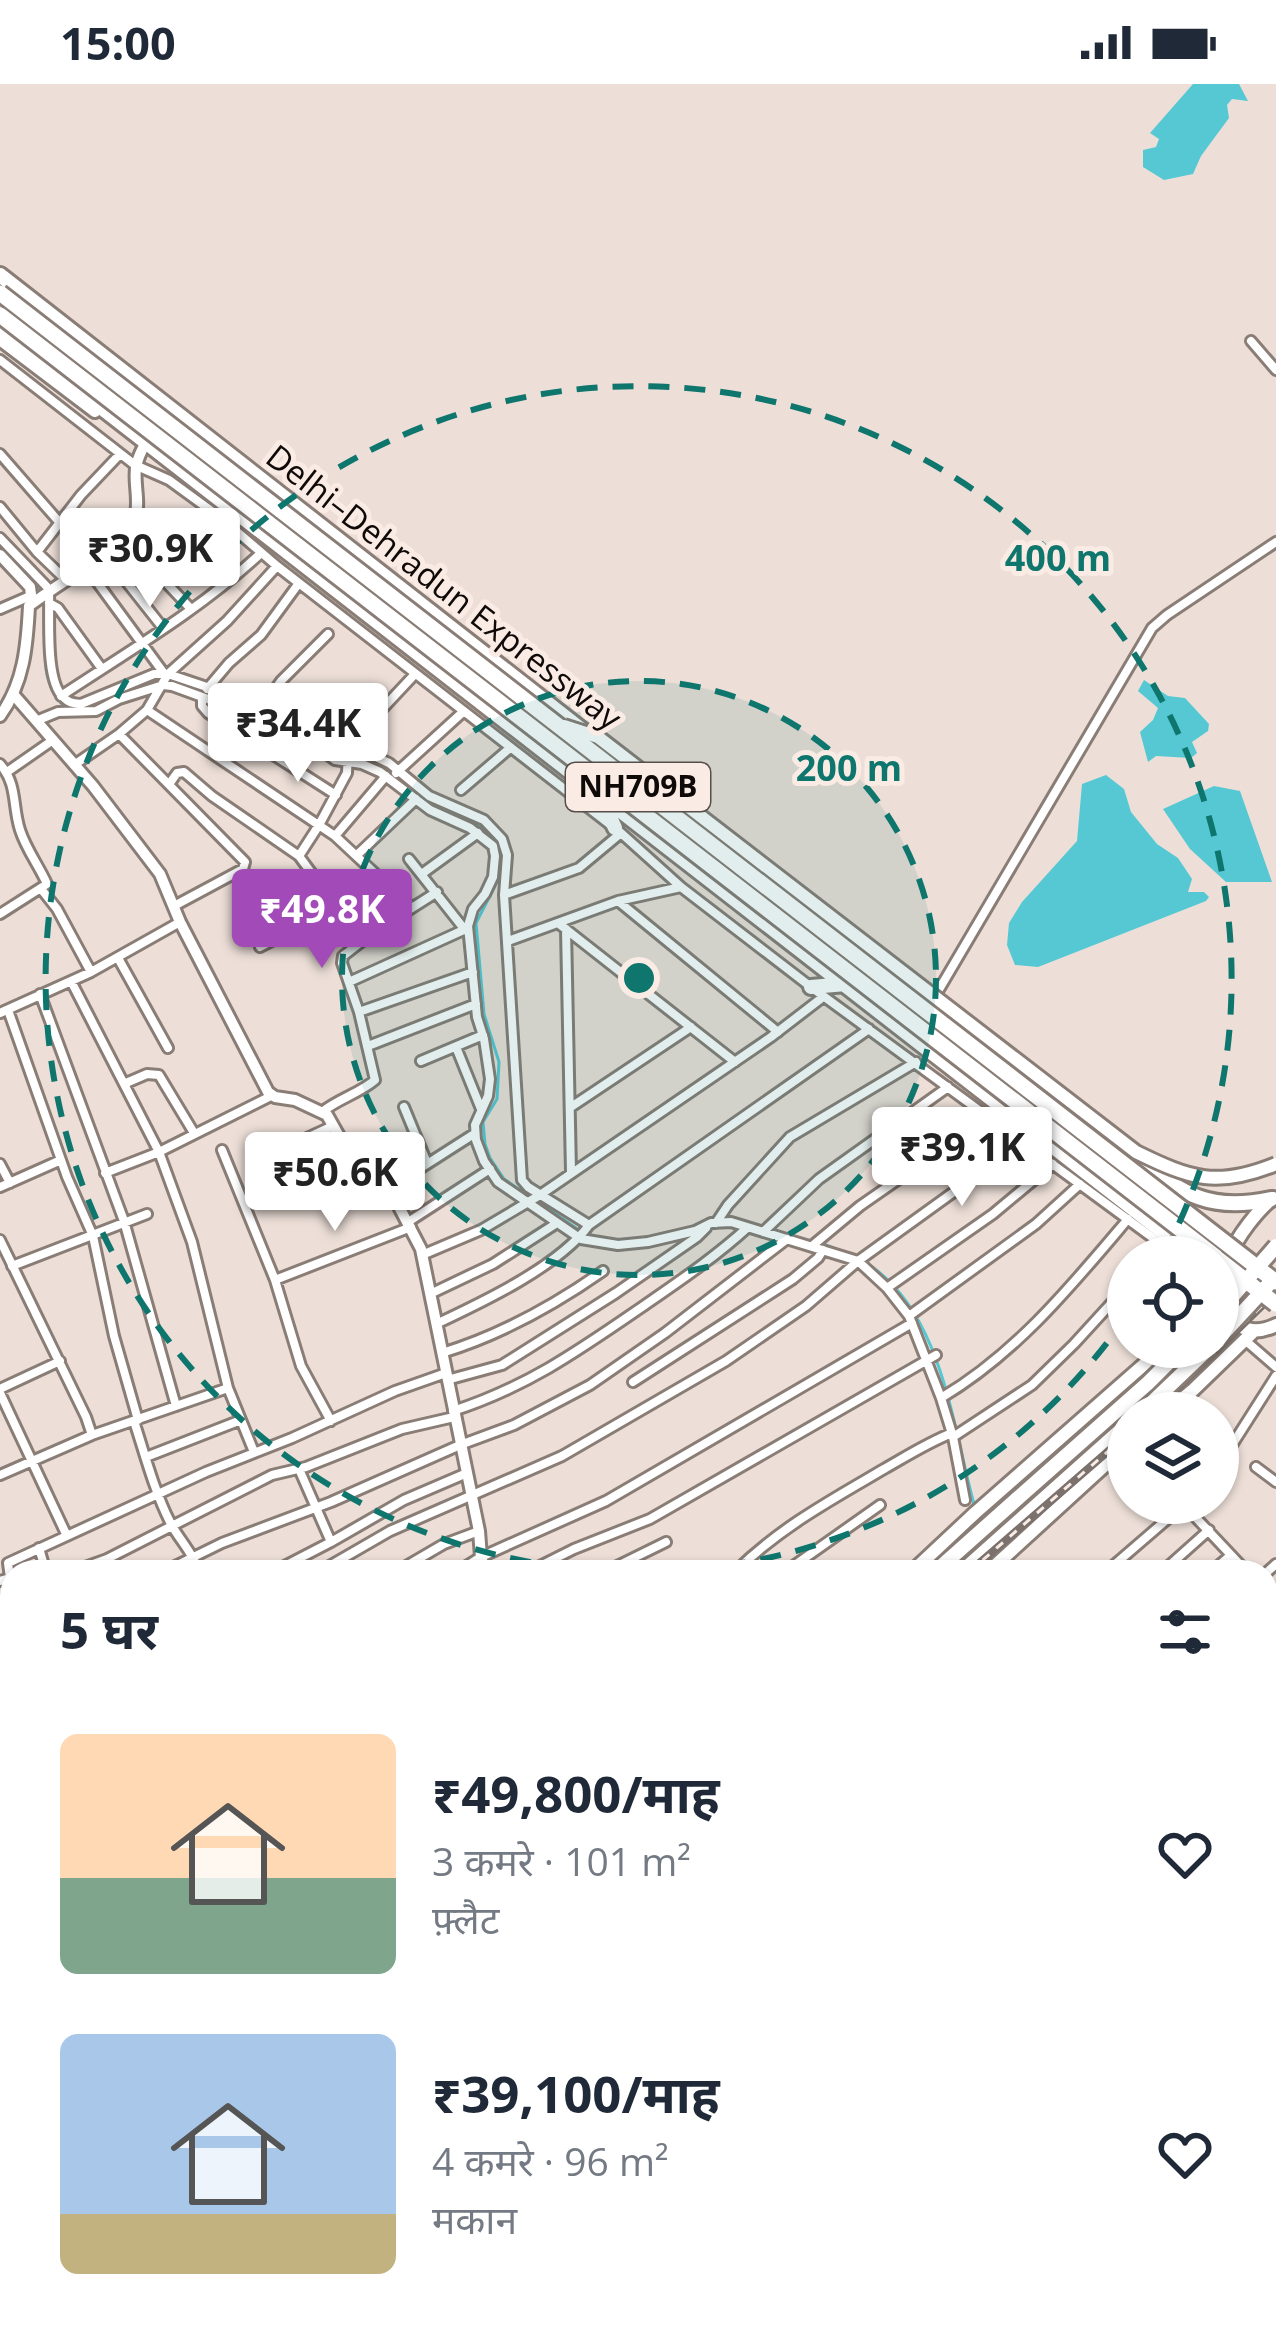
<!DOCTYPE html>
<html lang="hi">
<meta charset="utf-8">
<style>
body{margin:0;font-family:"Open Sans","Noto Sans Devanagari",sans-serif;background:#f2f2f3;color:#1f2937;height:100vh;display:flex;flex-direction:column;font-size:45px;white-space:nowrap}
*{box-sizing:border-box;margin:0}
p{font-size:39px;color:#747a83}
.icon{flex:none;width:66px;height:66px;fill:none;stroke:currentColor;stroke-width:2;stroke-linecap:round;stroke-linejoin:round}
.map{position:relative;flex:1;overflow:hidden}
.drawer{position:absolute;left:0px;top:1476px;width:1278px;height:771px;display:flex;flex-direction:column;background:#fff;border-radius:36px 36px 0 0;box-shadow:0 3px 9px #0004}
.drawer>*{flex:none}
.tools{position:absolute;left:1107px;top:1152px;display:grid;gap:24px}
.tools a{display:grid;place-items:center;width:132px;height:132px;border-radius:50%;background:#fff;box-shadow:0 3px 9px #0004;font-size:60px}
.price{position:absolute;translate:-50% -102px;padding:0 27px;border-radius:12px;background:#fff;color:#222;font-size:39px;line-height:78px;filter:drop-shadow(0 3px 6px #0008)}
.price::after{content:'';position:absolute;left:50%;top:72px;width:36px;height:27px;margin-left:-18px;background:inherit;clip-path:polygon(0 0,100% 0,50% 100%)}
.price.on{background:#a24ab7;color:#fff}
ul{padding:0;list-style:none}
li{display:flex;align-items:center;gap:36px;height:300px;padding:0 60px}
li span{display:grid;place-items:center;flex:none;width:336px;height:240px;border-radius:18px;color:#555}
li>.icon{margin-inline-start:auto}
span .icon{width:144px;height:144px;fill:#fffc;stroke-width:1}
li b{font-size:51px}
h2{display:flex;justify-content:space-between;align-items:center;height:144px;padding:0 60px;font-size:51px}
.status{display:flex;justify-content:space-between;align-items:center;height:84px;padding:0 60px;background:#fff;direction:ltr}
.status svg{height:33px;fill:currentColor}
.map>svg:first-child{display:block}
.green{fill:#aab687}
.water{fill:#55c8d3}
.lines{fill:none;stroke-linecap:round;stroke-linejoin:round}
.stream{stroke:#55c8d3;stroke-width:3}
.minor-casing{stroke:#897d76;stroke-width:14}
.tertiary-casing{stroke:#897d76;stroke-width:16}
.secondary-casing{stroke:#897d76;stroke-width:18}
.primary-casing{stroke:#897d76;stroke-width:18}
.trunk-casing{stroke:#897d76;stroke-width:20}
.minor{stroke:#fff;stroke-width:8}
.tertiary{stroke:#fff;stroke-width:10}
.secondary{stroke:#fff;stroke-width:12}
.primary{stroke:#fff;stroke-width:12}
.trunk{stroke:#fff;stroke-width:14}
.rail-casing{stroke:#7b726e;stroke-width:8}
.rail{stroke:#faece5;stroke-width:3;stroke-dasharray:9;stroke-linecap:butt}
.primary-bridge-casing{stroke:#897d76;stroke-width:18;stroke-linecap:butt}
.trunk-bridge-casing{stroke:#897d76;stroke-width:20;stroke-linecap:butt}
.motorway-bridge-casing{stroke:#897d76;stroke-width:21;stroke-linecap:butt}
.primary-bridge{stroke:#fff;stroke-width:12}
.trunk-bridge{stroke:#fff;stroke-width:14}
.motorway-bridge{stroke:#fff;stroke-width:15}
.ring{fill:none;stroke:#0f766e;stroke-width:6;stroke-dasharray:21 15}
.labels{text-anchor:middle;stroke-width:10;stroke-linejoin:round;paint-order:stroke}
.shield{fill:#faece5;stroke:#564e4a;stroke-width:3}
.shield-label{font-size:30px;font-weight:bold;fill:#0f0a08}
.street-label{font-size:33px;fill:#0f0a08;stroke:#faece5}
.centre{fill:#0f766e;stroke:#faece5;stroke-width:6}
.ring-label{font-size:36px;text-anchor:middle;font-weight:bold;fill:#0f766e;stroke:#faece5;stroke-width:10;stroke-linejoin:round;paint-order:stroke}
</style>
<div class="status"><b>15:00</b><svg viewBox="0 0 49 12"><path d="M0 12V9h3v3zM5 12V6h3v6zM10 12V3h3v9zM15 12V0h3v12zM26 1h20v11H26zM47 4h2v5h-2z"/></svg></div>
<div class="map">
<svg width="1276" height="2246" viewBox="0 0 1276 2246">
<rect width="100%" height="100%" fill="#eddfd8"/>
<path class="green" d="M12 1986V2092L0 2083V1999Z"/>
<path class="water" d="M1193 0H1239L1248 17 1232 15 1227 21 1229 34 1201 72 1193 90 1164 96 1143 83V66L1156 63 1159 55 1150 49Z
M1144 596 1168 612 1185 614 1209 640 1208 647 1192 658 1197 669 1191 674 1156 672 1148 678 1140 648 1153 636 1158 624 1138 607Z
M1106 691 1124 705 1131 728 1157 760 1178 774 1192 795 1188 808H1204L1209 813 1206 817 1038 883 1015 881 1007 861 1009 839 1022 818 1077 757 1082 700Z
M1214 702 1240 707 1272 798H1226L1190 765 1163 725Z"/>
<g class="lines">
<path class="stream" d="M0 462C15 478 34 493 42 514 56 554 29 586 66 625
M87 623 154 596 176 597 248 624 272 628 300 643 336 670 358 672 389 686 435 723 469 736 487 747 498 760 502 772 500 789 495 802 476 839 484 930 499 978 497 1015 483 1038 485 1060 490 1074 504 1095 576 1144 596 1154
M768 1146 811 1157
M664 1150 684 1146
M821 1159 856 1173
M865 1178C942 1226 952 1340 974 1420
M868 2246 872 2235"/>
<defs>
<path id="minor" d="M1251 257 1276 286
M0 276 135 381 169 396 221 434 277 482 621 749 681 803 811 903 1164 1162 1179 1161
M0 370 60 439
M0 423 37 468 65 495
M122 452 191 525
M0 454 50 506
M37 468 81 411 120 370
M103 468 163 544
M86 483 163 588
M163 495 221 434
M49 509C50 535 45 596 63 613 69 619 72 619 81 620L154 590H168L296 633 335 662 367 669 389 679 429 712 484 736 502 755 507 771 504 811 522 1096 528 1103 589 1141
M49 519 58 524 102 585
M0 525 30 512
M207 605 229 579 261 551 299 499
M61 612C129 567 201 525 261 469
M202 614V622L208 629 336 711
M264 621 281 597 328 550
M147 626 335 752 412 824
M36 637 58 628 96 627 119 615 163 601 172 602 238 626 262 631 292 645 335 676 362 680 380 688 430 726 470 744 493 762 495 772 493 793 485 810 473 825 468 842 477 933 484 955 490 995 488 1012 475 1041 476 1056 484 1077 498 1098 581 1155 618 1161 648 1158 695 1147 711 1139 731 1138 858 1177 887 1204 909 1232 941 1314 953 1353 965 1416
M119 650 245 778 243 785 174 822
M0 680C18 701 12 721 20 746 26 765 39 782 47 800L0 830
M74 681 119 650 147 626 168 590 227 537 277 482
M7 688 53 656
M396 689 464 627
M170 699 177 689 184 688 212 712 299 772 321 802
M461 706 510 664
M335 752 386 692
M357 771 416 715
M299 772 319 741 347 689 348 666 356 653 415 590
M409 775 465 846
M423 789 478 749
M42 806 57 825 91 888
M504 811 579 784 621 749
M618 817 778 948
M558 839 735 978
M566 845 571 1088
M508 857 618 817 681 803
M260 863 345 819 352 822 374 848
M118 874 168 964
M71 897 159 1068 192 1158 228 1304 254 1368
M349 898 468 844
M40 910 124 1137 176 1322
M934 914 1152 544 1167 531 1276 458
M8 926 67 1093 93 1152 114 1252 138 1336
M359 928 473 888
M0 929 91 888 180 838
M368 962 476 920
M456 963 481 1025
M421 977 483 951
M126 999 147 990 159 991 194 1049
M404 1023 427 1079
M571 1023 691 943
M322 1028C338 1015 360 1009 375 996L359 928 342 879 343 872 374 848 437 808
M285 1064 333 1042
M222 1066 275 1196 301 1282 331 1337
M294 1079 341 1056
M0 1080 10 1099
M105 1089 159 1068 271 1012
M0 1103 61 1076
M390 1110 413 1089 474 1050
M408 1138 490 1085
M716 1139 728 1121 790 1053 916 978
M763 1148 819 1095 948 1003
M0 1156 86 1333 92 1351
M812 1162 860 1122 988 1033
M422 1171 481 1146 540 1111 771 953 823 913
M1154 1173 1164 1162
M12 1182 147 1130
M275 1196 411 1143
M887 1204 993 1130 1053 1080
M430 1210 493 1180 557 1139
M909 1232 1036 1140 1080 1100
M436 1240C483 1218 559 1182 589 1141L869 945
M1246 1257 1276 1283
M442 1269C501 1251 553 1222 603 1187
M447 1296 502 1281 616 1209 697 1153 706 1144
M633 1298 793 1195 818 1174 823 1166
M0 1305 60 1277
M0 1309 67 1452
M941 1314C1017 1269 1072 1201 1128 1135
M453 1327C527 1303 578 1267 642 1223 678 1198 714 1174 747 1144
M134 1337C145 1371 154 1406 170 1438 179 1456 193 1468 199 1488
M953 1353 1032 1301 1074 1260 1128 1201
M146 1373 241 1336
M1218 1383 1276 1292
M1256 1383 1276 1398
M299 1385 331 1458
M0 1391 92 1351 228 1304
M1184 1421 1247 1488
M39 1464 46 1488
M71 1488 107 1475 272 1391 306 1383 402 1345 454 1333
M163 1488 222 1459 331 1418 460 1361 514 1341 590 1301 665 1249 787 1155
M273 1488 331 1458 404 1416 467 1389
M319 1488 390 1447 562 1372 726 1277 806 1222 858 1177 1023 1058
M396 1488 444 1460 479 1447
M457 1488 481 1473 606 1417 912 1239
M528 1488 574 1465 650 1435 936 1271
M605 1488 666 1458
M735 1488C779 1444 831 1416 884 1385 907 1372 927 1359 952 1349
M785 1488 880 1421
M1106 1488 1186 1419
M1162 1488 1209 1446
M1211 1488 1231 1471
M1266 1489 1276 1480
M6 1495 12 1514
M0 1497 10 1494 8 1479 206 1388 292 1354 395 1307 446 1289
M1266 1510 1276 1518
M1266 1542 1276 1534
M0 1550 12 1546
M1266 1582 1276 1575
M1266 1624 1276 1617
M1266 1692 1276 1685
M0 1733 12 1729
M1266 1740 1276 1733
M1266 1765 1276 1758
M0 1767 12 1762
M1266 1793 1276 1786
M0 1803 12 1799
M0 1836 12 1830
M1266 1857 1276 1850
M1266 1886 1276 1909
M1266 1967 1276 1959
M1266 2071 1276 2087
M1266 2120 1276 2112
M1266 2160H1276
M0 2161 12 2145
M1266 2197H1276
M1266 2230H1276
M535 2235 537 2246
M678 2235 679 2246
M1124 2240 1194 2235
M204 2244 210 2235
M40 2246 43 2241
M104 2246 113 2235
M338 2246 346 2235
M499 2246 500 2235
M852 2246 857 2235
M877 2246 881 2235"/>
<path id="tertiary" d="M0 471 30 503 32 518
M13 610 93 702 160 790 180 838 268 1008 275 1013 295 1016 327 1031 353 1077 395 1115 421 1165 479 1447 481 1473 486 1488
M0 632C24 599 27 562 29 522 54 502 125 463 135 434 141 416 132 395 137 379 141 362 155 344 163 329
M0 1679 12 1685
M0 2076 12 2083
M1266 2140 1276 2154
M550 2235 588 2239 624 2235
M716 2235 740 2246
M749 2235 766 2246
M426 2246 435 2235"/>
<path id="secondary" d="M1273 1114C1244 1137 1190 1215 1240 1242 1252 1249 1264 1247 1276 1241
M1165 1329 1192 1307 1254 1247
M912 1488 975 1429 1164 1263
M988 1488 1128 1360"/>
<path id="primary" d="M0 255 95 327"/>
<path id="trunk" d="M0 191 587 650
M0 245 1195 1173
M602 716 615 744
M694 734 861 864
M811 903 846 900
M969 947 1104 1050
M1127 1067C1179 1105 1202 1130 1271 1115
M935 1488 1018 1414
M962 1488 1128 1340
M363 2246 371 2235
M400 2246 409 2235"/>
</defs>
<use href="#minor" class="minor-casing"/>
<use href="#tertiary" class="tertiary-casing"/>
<use href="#secondary" class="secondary-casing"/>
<use href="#primary" class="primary-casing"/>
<use href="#trunk" class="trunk-casing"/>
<use href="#minor" class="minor"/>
<use href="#tertiary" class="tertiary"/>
<use href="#secondary" class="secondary"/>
<use href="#primary" class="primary"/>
<use href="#trunk" class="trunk"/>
<defs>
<path id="rail" d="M1152 1329 1276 1208
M969 1488 1128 1350
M391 2246 399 2235"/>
</defs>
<use href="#rail" class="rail-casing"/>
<use href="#rail" class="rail"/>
<defs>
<path id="primary-bridge" d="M564 642 598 653 1136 1068C1191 1095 1217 1104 1276 1080"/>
<path id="trunk-bridge" d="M1218 1229 1276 1162
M1218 1255 1269 1200
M1141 1329 1210 1263
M1018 1414 1148 1299 1184 1263"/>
<path id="motorway-bridge" d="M0 209 1276 1198
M0 231 1216 1173
M1218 1175 1276 1220"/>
</defs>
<use href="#primary-bridge" class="primary-bridge-casing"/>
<use href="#trunk-bridge" class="trunk-bridge-casing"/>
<use href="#motorway-bridge" class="motorway-bridge-casing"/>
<use href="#primary-bridge" class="primary-bridge"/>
<use href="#trunk-bridge" class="trunk-bridge"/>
<use href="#motorway-bridge" class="motorway-bridge"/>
</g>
<circle cx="639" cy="894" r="297" fill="#0f766e" fill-opacity=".12"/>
<g class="ring">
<circle cx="639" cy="894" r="297"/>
<path d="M1128 1230A593 593 0 1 1 1163 1172"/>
</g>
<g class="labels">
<rect class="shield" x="566" y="679" width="144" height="48" rx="9"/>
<g class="shield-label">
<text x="638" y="713">NH709B</text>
</g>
<g class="street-label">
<text transform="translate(444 503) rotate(38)" y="12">Delhi–Dehradun Expressway</text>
</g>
</g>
<circle cx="639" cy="894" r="18" class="centre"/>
<g class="ring-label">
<text x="1058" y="487">400 m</text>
<text x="849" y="697">200 m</text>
</g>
</svg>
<div class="tools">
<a><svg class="icon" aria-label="locate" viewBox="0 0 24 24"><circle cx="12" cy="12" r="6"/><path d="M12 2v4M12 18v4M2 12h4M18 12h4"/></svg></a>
<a><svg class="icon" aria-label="layers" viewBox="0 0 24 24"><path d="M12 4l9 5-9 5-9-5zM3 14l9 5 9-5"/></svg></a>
</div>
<b class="price" style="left:150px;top:526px">₹30.9K</b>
<b class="price" style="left:298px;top:701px">₹34.4K</b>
<b class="price on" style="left:322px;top:887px">₹49.8K</b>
<b class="price" style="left:962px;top:1125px">₹39.1K</b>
<b class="price" style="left:335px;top:1150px">₹50.6K</b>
<section class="drawer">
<h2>5 घर<svg class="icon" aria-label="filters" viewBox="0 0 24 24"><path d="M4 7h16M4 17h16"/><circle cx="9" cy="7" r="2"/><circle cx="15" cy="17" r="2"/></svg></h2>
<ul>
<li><span style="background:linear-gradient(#ffd9b3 60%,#7fa58c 0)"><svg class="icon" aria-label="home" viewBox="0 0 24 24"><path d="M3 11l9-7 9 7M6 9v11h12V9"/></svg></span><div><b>₹49,800/माह</b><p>3 कमरे · 101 m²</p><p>फ़्लैट</p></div><svg class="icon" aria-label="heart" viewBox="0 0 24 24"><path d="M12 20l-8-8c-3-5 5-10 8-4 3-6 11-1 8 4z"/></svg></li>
<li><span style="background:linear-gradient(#a9c7e8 75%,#c2b280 0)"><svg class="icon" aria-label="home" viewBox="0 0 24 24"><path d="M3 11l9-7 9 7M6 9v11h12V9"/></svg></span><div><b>₹39,100/माह</b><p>4 कमरे · 96 m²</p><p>मकान</p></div><svg class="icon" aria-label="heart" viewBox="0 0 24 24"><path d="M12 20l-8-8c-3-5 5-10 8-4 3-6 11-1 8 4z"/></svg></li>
</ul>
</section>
</div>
